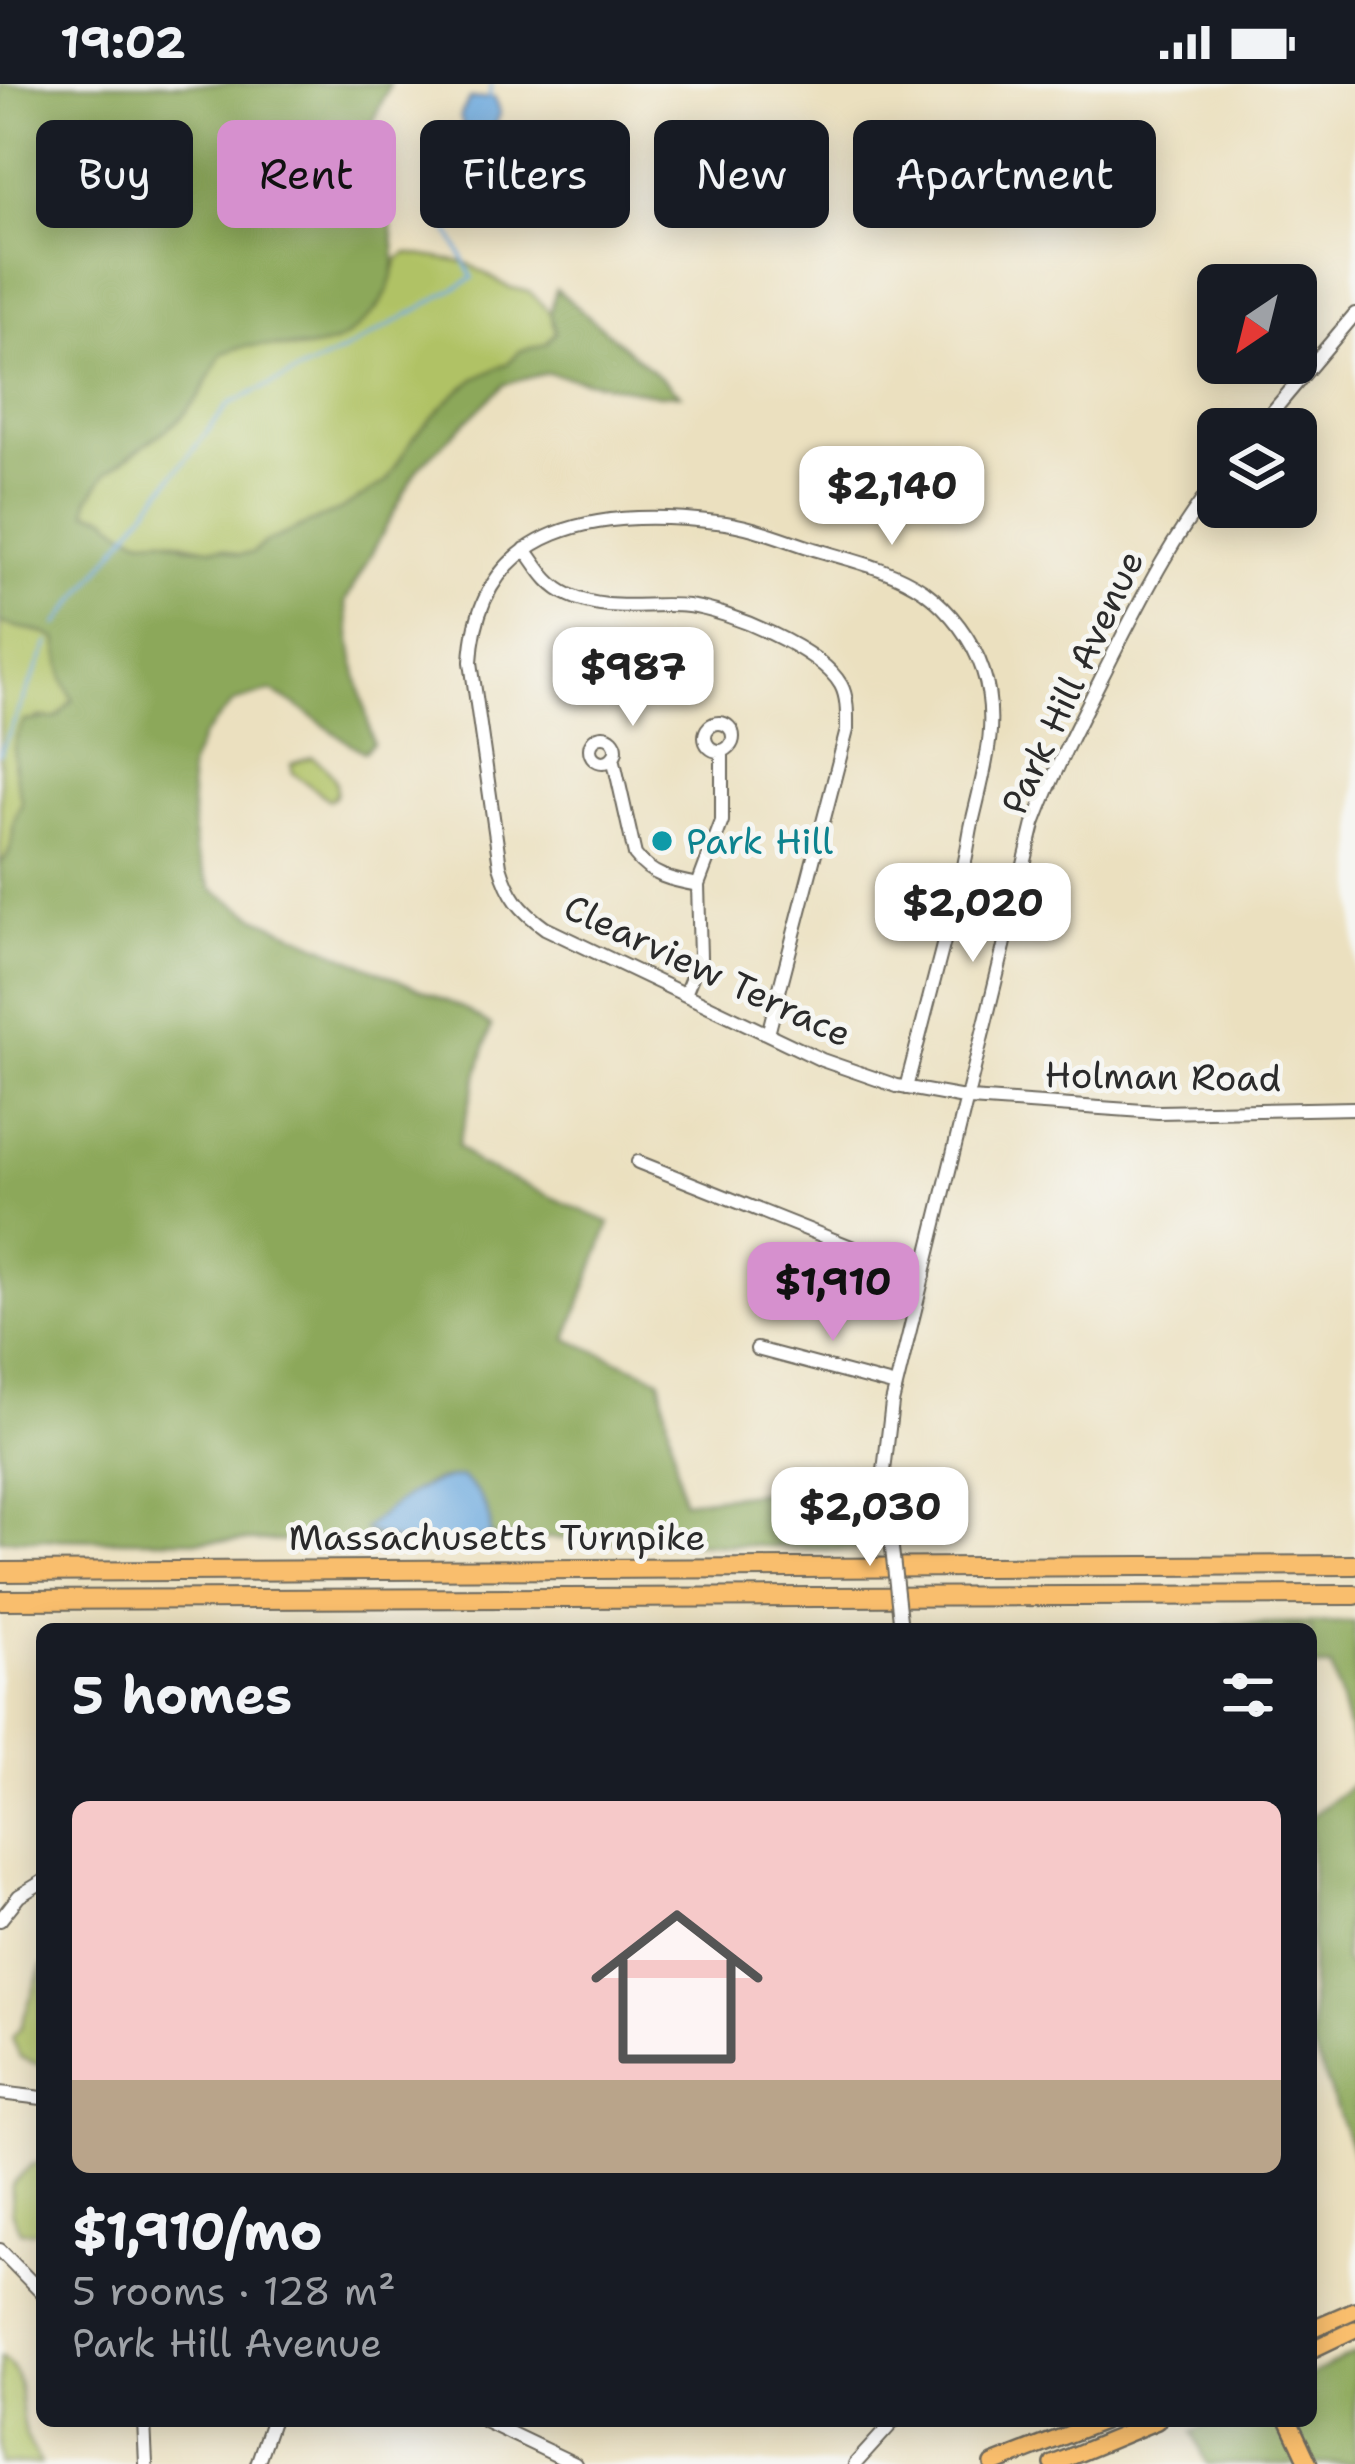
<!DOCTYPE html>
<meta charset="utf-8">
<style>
body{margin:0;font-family:"Shantell Sans",sans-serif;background:#20242c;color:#f1f3f6;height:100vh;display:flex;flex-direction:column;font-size:45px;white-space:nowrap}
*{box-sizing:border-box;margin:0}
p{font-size:39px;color:#9ea1a6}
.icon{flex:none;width:66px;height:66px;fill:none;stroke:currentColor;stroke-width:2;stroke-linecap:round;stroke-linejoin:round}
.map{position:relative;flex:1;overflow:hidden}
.panel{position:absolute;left:36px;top:1539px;width:1281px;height:804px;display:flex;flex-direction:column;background:#171b24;border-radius:18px;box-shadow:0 6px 30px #0003}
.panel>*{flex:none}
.top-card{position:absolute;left:36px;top:36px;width:1284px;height:108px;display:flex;gap:24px}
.needle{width:78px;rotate:215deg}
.buttons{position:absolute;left:1197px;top:180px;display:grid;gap:24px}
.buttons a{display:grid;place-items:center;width:120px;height:120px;border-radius:18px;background:#171b24;box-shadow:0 6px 30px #0003;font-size:60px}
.price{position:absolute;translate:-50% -102px;padding:0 27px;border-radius:24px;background:#fff;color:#222;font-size:39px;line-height:78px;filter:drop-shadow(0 3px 6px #0008)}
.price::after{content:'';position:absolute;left:50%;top:72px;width:36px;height:27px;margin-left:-18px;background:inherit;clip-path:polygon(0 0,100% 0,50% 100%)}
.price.current{background:#d690ce;color:#111}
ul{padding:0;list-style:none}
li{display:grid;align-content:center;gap:24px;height:636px;padding:0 36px}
li span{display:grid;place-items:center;height:372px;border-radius:18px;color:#555}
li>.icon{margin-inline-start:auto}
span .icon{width:216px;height:216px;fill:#fffc;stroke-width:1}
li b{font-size:51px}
h2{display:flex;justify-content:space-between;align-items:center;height:144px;padding:0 36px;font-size:51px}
.chip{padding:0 42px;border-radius:18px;background:#171b24;box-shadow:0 6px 30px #0003;font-size:42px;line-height:108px}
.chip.current{background:#d690ce;color:#111}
.status{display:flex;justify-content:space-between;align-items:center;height:84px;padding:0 60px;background:#171b24;direction:ltr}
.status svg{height:33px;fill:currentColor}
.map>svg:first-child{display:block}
.green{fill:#b0c265;stroke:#6e7648;stroke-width:3}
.forest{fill:#8ca85a;stroke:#5c6a42;stroke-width:3}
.water{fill:#6ca9de;stroke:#4c6a84;stroke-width:3}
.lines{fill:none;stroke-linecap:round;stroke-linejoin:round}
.stream{stroke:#6ca9de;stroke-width:3}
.minor-casing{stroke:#6e6a5f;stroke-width:16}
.major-casing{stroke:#6e6a5f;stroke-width:20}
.highway-casing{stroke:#6e6a5f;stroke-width:22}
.minor{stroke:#fff;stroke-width:12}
.major{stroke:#f9be6d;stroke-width:15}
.highway{stroke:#f9be6d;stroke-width:18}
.minor-bridge-casing{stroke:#6e6a5f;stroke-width:16;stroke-linecap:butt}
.minor-bridge{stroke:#fff;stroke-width:12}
.culture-dot{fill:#0f9aa8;stroke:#f6f6f2;stroke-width:4.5}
.labels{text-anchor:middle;stroke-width:10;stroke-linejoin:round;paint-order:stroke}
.street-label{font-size:36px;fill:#2b2b2b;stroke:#f6f6f2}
.culture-label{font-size:36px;fill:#0d838f;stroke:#f6f6f2;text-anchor:start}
</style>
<div class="status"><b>19:02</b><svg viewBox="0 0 49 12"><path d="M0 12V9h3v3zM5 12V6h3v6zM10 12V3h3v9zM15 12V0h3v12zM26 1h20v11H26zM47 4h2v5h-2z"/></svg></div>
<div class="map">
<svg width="1355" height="2380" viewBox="0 0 1355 2380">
<rect width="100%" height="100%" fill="#f6f6f2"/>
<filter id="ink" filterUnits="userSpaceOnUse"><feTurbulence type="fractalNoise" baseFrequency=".00833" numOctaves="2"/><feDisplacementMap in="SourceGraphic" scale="24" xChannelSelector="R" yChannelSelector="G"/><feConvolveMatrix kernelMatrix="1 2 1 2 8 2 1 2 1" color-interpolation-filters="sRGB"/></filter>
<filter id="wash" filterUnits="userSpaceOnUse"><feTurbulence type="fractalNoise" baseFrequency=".004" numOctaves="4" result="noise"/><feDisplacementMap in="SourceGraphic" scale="48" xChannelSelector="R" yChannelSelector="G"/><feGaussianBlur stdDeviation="2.7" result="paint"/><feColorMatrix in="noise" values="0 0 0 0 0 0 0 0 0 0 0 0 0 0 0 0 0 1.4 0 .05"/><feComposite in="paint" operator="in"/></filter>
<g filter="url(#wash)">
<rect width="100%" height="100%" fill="#ebe0bf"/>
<path class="green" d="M407 169 467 179 508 203 530 208 550 229 556 248 546 260 520 267 508 279 475 295 414 353 387 398 340 426 264 459 252 469 238 471 164 454 142 455 127 449 105 432 87 428 88 416 106 389 179 336 199 313 222 270C253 254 267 264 298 265 349 266 385 221 398 175Z
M0 538C18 546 42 544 57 556L63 594 73 616 57 635 37 633 13 680 22 719C5 746 21 759 0 780Z
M312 673C326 683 340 692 336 712L329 716 293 689 291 680Z
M42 1881V1982L20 1973 12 1954 21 1943Z
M42 2078V2147H20L11 2127 12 2101 31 2081Z
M0 2273C27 2289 17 2318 24 2344 27 2356 34 2368 40 2380H0Z"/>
<path class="forest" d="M0 0H390C384 15 371 36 370 52 369 62 376 77 378 88 395 161 416 200 347 252 312 278 262 249 222 270L199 313 179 336 106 389 88 416 87 428 105 432 127 449 142 455 164 454 186 462 224 465 238 471 252 469 264 459 340 426 386 398 414 353 455 310 475 295 508 279 520 267 546 260 556 248 550 229 556 205 680 310 659 311 547 289 505 300 418 384 345 518 355 582 373 659 364 668C331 650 305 623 271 607L234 618 202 653 189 684 195 768 212 805 256 833 465 925 491 942 458 1061 477 1080 610 1139 567 1255 660 1294 683 1417 864 1397 873 1466 490 1452C492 1437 487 1429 481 1416 454 1363 392 1420 368 1449L394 1458 0 1455V780C21 759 5 746 22 719 15 691 6 661 25 637L57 634 73 616 63 594 57 556C42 544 18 546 0 538Z
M1355 1538V1668L1331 1583H1311V1545H1219L1226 1540Z
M1355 1699V1800L1347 1810 1344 1876 1355 1891V2074L1311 1958V1732Z
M1355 2269V2380H1207L1193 2348 1216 2337H1311V2291Z"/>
<path class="water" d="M494 14 500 30 494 44 482 48 464 43 460 32 470 15Z
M460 1393C478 1406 493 1429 490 1452 453 1463 399 1462 364 1446 391 1421 422 1396 460 1393Z"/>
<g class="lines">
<path class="stream" d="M489 15 491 0
M57 541 229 320 344 267 473 194 447 143 473 113 487 43
M0 670 49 558"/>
</g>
</g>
<g filter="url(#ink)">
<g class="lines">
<defs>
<path id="minor" d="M1258 345 1355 230
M525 465C538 483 548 502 569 511 607 529 648 518 688 522 727 526 821 565 841 601 848 614 847 631 847 646L768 950
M705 653a14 14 0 1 1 28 0a14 14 0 1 1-28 0Z
M590 665a13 13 0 1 1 26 0a13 13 0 1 1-26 0Z
M613 673 635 771C651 792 672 796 698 801
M961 792C967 775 968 756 972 739 984 687 1000 639 983 587 973 556 950 526 924 507 892 485 851 476 814 465 783 455 750 441 717 438 604 424 478 437 471 578L500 782C509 812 520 826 545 844L822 976 897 1002 970 1015 1158 1028 1355 1024
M685 910 700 873 698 801 722 737V667
M906 1004 961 792 1016 807
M638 1078 924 1192
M757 1265 896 1302
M887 1420 884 1387 892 1319 1034 740C1057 678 1088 621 1117 563 1147 504 1176 448 1218 396
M0 1836 19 1812 42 1798
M0 2009 42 2014
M0 2166 42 2209
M144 2337 146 2380
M485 2337 575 2380
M257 2380 272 2337
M855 2380 894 2337"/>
<path id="major" d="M1311 2245 1355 2226
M1311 2266 1355 2245
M1289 2337 1309 2380
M993 2380 1103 2337
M1053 2380 1157 2337"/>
<path id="highway" d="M0 1488 1355 1481
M0 1516 1355 1511"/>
</defs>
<use href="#minor" class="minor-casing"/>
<use href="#major" class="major-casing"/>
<use href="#highway" class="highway-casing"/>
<use href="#minor" class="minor"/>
<use href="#major" class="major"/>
<use href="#highway" class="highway"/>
<defs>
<path id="minor-bridge" d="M887 1420 901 1545"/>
</defs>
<use href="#minor-bridge" class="minor-bridge-casing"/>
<use href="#minor-bridge" class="minor-bridge"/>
</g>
</g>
<circle class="culture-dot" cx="662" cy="757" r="12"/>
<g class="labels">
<g class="street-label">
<text transform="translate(1072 598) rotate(-65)" y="13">Park Hill Avenue</text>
<text transform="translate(708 886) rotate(25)" y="13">Clearview Terrace</text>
<text transform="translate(1163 992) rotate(1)" y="13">Holman Road</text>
<text x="497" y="1466">Massachusetts Turnpike</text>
</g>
<g class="culture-label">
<text x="686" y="770">Park Hill</text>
</g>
</g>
</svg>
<div class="buttons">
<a><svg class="needle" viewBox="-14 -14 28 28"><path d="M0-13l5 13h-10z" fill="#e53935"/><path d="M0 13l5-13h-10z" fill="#9ea1a6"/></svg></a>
<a><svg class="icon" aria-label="layers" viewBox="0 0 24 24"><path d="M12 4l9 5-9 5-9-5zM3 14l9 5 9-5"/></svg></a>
</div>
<b class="price" style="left:892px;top:464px">$2,140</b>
<b class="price" style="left:633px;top:645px">$987</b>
<b class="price" style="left:973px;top:881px">$2,020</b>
<b class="price current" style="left:833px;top:1260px">$1,910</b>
<b class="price" style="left:870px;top:1485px">$2,030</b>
<div class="top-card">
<a class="chip">Buy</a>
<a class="chip current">Rent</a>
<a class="chip">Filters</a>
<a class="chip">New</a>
<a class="chip">Apartment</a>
</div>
<section class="panel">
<h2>5 homes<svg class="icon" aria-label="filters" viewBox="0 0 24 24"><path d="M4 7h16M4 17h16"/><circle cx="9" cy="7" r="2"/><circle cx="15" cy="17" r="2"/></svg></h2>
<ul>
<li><span style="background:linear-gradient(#f6c9c9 75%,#b9a48a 0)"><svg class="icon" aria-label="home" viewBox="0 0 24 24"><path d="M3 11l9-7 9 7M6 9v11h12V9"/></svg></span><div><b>$1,910/mo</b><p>5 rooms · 128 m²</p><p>Park Hill Avenue</p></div></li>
</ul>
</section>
</div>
